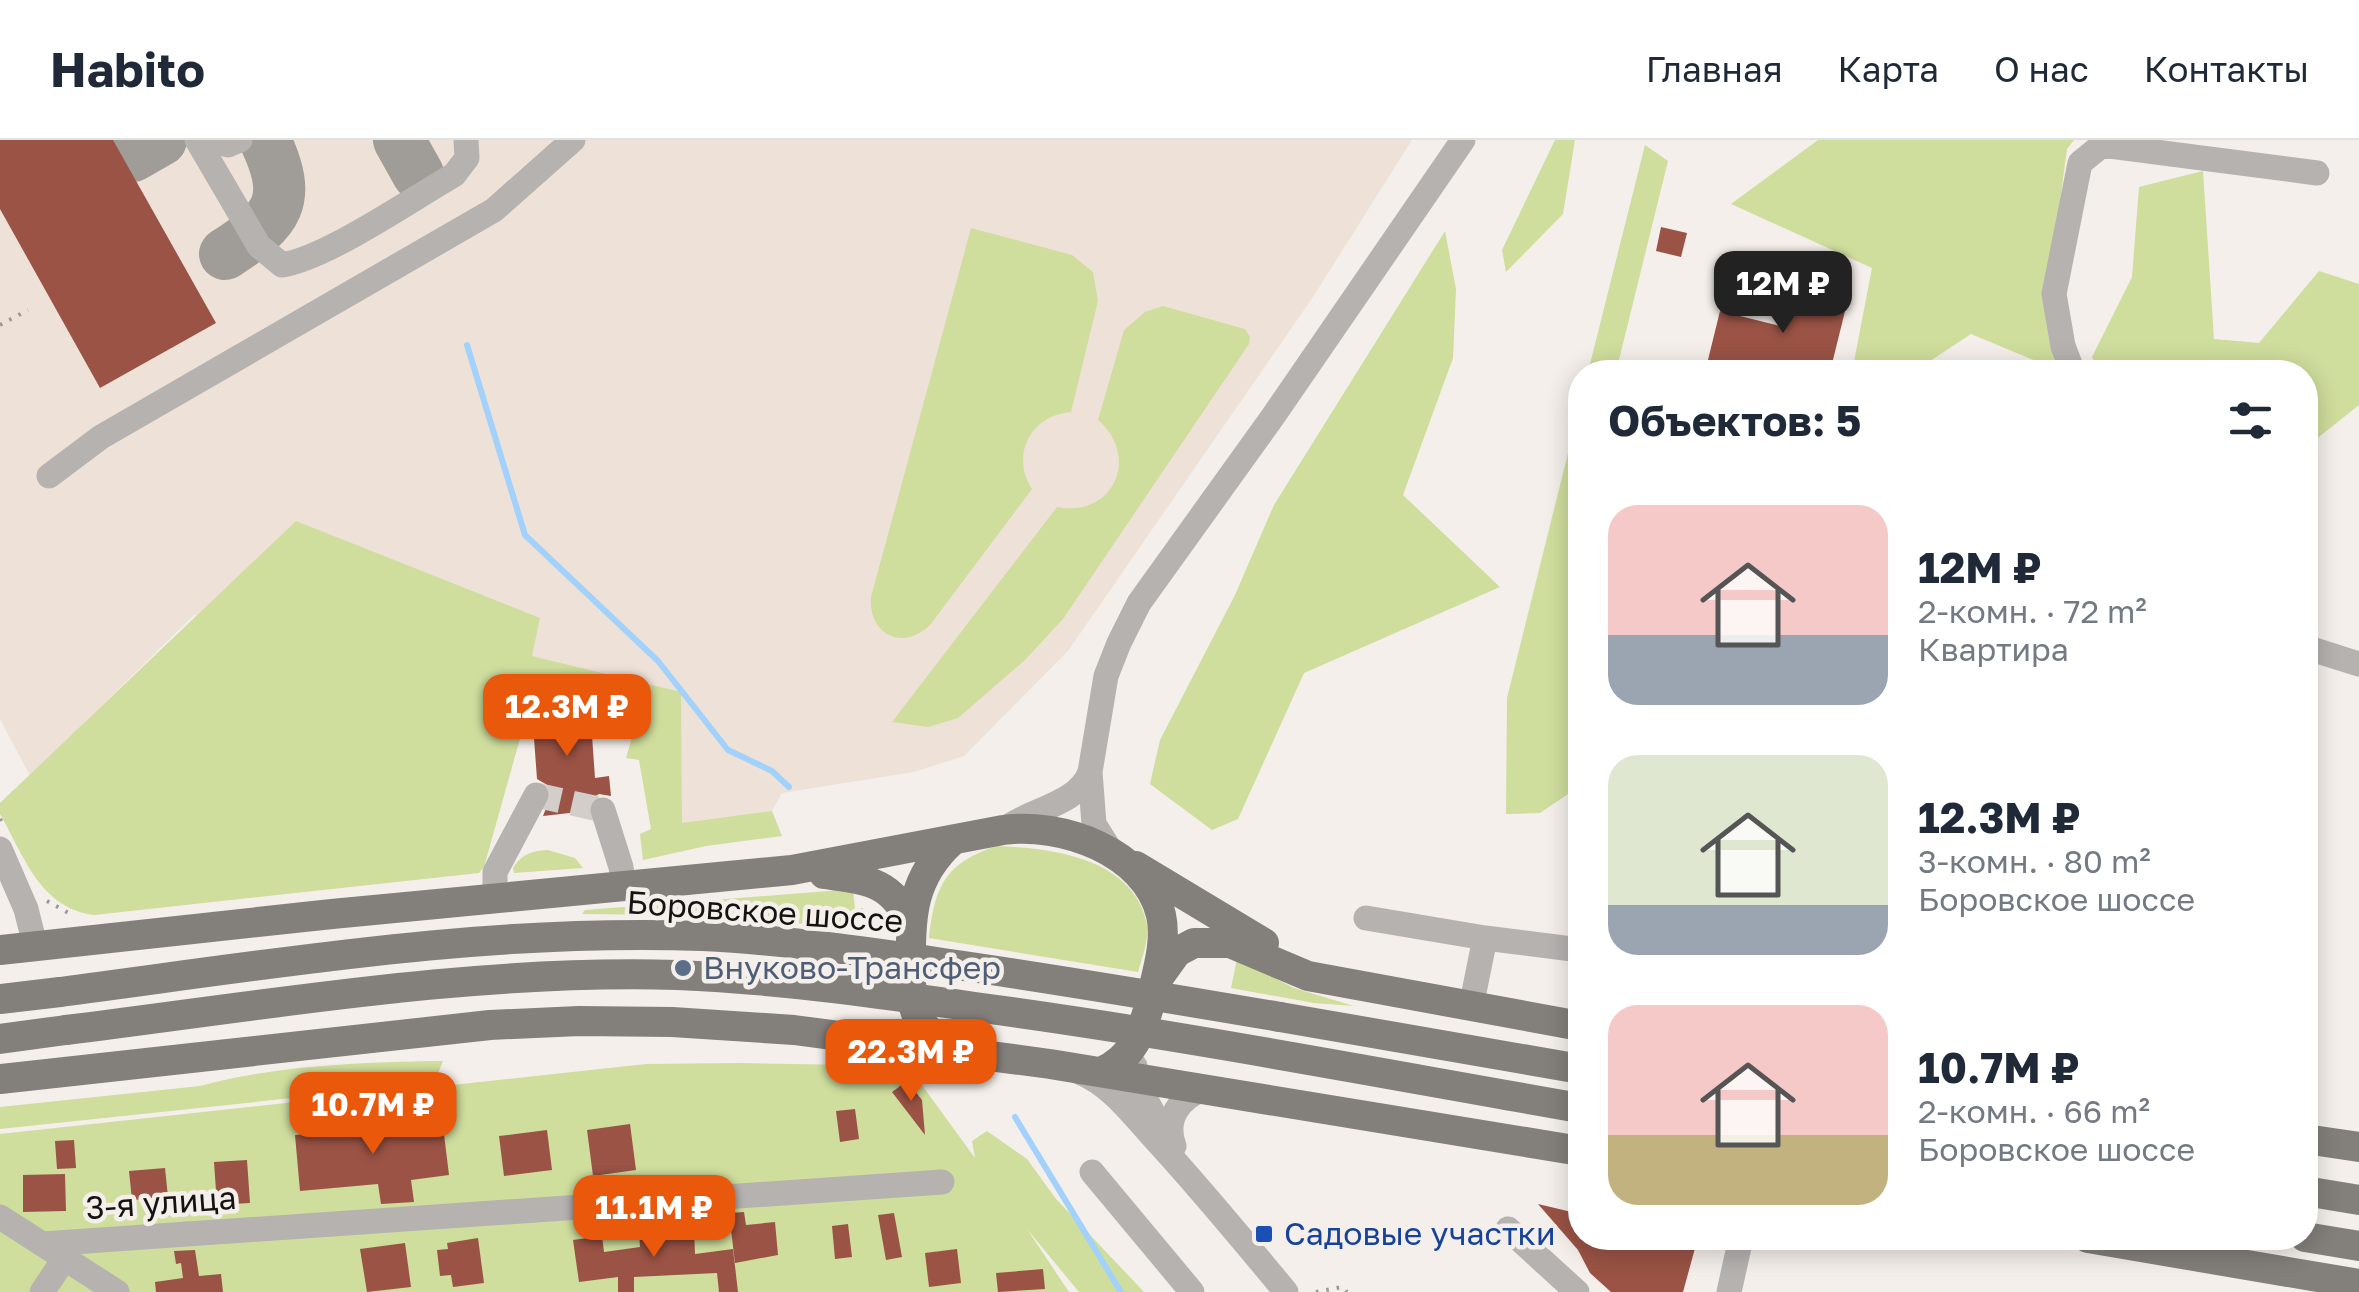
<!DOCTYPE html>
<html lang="ru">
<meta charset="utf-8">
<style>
body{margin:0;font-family:"Golos Text",sans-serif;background:#f6f6f7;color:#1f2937;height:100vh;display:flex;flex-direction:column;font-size:38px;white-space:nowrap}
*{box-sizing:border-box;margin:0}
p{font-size:32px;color:#747a83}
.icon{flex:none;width:55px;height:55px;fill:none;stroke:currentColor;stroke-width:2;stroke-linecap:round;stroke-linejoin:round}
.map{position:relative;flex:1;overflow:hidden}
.side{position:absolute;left:1568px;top:220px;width:750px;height:890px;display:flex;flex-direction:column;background:#fff;border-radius:40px;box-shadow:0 5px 25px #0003}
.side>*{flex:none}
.price{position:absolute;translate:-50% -85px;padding:0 22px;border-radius:20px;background:#ea580c;color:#fff;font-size:32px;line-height:65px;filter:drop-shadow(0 2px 5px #0008)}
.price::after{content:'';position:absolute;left:50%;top:60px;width:30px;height:22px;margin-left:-15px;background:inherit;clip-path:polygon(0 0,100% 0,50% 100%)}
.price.current{background:#222;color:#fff}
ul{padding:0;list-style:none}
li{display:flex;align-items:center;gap:30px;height:250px;padding:0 40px}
li span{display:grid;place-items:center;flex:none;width:280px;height:200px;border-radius:30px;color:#555}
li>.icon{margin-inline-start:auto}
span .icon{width:120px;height:120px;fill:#fffc;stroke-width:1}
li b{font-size:42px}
h2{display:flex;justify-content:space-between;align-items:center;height:120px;padding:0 40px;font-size:42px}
header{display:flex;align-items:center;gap:60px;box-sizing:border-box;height:140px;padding:0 50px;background:#fff;border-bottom:2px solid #e0e1e3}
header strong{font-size:48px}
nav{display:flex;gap:55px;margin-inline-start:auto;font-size:35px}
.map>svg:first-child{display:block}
.built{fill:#eee2d8}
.green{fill:#cfdd9d}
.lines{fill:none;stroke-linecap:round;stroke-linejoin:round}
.stream{stroke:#a2d1fc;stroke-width:6}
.taxiway{stroke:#a09c98;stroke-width:52}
.building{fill:#9a5345}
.minor-tunnel{stroke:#d3ceca;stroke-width:25;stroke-dasharray:25 12;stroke-linecap:butt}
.path{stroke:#9b9793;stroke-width:4;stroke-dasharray:2.5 8;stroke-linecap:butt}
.minor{stroke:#b5b2b0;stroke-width:25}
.major{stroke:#837f7b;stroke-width:30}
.major-bridge{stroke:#837f7b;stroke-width:30}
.service-dot{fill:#5c6f8a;stroke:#f4efea;stroke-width:4}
.transit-dot{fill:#1a4fb4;stroke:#f4efea;stroke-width:4}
.labels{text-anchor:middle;stroke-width:9;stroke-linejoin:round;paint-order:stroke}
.street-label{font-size:32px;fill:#151312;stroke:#f4efea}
.service-label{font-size:32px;fill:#4e5e75;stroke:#f4efea;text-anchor:start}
.transit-label{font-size:32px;fill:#164399;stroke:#f4efea;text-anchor:start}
</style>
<header>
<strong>Habito</strong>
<nav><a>Главная</a><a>Карта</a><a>О нас</a><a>Контакты</a></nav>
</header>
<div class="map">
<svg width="2359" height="1152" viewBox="0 0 2359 1152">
<rect width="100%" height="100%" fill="#f4efea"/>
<path class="built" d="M0 0H1412L1313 157 1068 511 964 616 914 632 782 653 772 671 682 684 680 552 531 516 540 479 194 475 30 636 0 579Z"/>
<path class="green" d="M1555 0H1575L1563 74 1506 132 1502 110Z
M1818 0H2074L2067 9 2045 174 2060 231 1971 194 1924 225 1887 232H1852L1872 128 1731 64Z
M1645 5 1668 21 1616 232H1588Z
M2203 31 2214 199 2259 203 2319 131 2359 144V265L2305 308V232H2100L2092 217 2132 137 2139 47Z
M971 88 1072 115 1093 132 1098 161 1071 272C1031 275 1010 315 1032 349L930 485C902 512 868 494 871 457Z
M1445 91 1456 149 1453 218 1403 355 1500 447 1304 533 1238 679 1212 690 1150 644 1160 600 1235 455 1274 365Z
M1163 166 1245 189 1250 197 1249 204 1063 479 1025 520 958 578 928 587 892 582 1057 367C1113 378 1141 317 1098 280L1124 190 1145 172Z
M1580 265V524L1569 567 1580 582V646L1540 673 1506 674 1507 558Z
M296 381 540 478 532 516 681 552 682 683 772 671 782 696 706 706 643 720 640 694 651 689 639 620 626 618 641 566 538 546 533 552 484 727 479 733 94 775C40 768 24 716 0 674V663Z
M997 706C1051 708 1135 718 1147 785 1149 800 1142 818 1138 832L929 798C935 746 945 723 997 706Z
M548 710 575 718 583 728 514 733 513 728C522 714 531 711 548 710Z
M853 749 857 788 691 775 582 774 585 770Z
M1237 819 1294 848 1354 866 1314 863 1231 848Z
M443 921 437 936 378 949 0 989V967L200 946C277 925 363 922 443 921Z
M740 923 908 926 975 1018 972 1001 987 991 1027 1019 1056 1059 1144 1152H1079L1027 1089 1069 1152H0V994L646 924Z"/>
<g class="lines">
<path class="stream" d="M467 205 525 395 658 521 728 610 772 631 789 647
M1015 977 1121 1152"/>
<path class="taxiway" d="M399 0 418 34
M133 16 161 0
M225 114C278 80 294 61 265 0"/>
</g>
<path class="building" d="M0 0H113L216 183 100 248 0 69Z
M1661 87 1687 93 1681 117 1656 111Z
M1798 132 1813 136 1811 146 1849 155 1830 232H1705L1720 171 1784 187Z
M590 567 595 638 609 636 611 656 599 654 592 658 587 671 543 676 552 653 549 646 537 639 532 571Z
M907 941 922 960 925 995 892 952Z
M855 969 859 999 840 1002 836 971Z
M378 970 379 987 442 978 449 1035 411 1040 414 1062 381 1064 378 1044 300 1051 295 995 353 990 350 972Z
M630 984 636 1030 593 1036 587 990Z
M547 990 552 1030 504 1036 499 996Z
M74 1000 76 1028 57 1029 55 1001Z
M247 1020 250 1063 217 1065 214 1022Z
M165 1028 168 1057 132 1060 129 1031Z
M65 1034 66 1071 23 1072V1035Z
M1538 1064 1580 1074V1098H1680L1697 1101 1683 1152H1611L1590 1133 1578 1110Z
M744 1072 746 1085 775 1082 778 1115 735 1123 729 1073Z
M894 1073 902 1117 886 1120 878 1075Z
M848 1084 852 1117 835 1119 832 1086Z
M694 1089 695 1114 733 1109 738 1152H719L717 1133 634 1137V1152H618V1137L579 1142 573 1100 602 1096 604 1112 640 1107 639 1092Z
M478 1098 484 1143 453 1147 451 1135 440 1136 437 1110 448 1109 447 1103Z
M405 1103 411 1147 367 1152 360 1109Z
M957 1109 961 1143 929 1147 925 1113Z
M195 1110 199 1136 221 1134 223 1152H156L155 1142 183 1138 181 1123 176 1124 174 1111Z
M1043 1129 1045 1149 998 1152 996 1133Z"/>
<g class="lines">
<path class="minor-tunnel" d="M536 655 603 670"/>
<path class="path" d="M0 185 28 170
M0 679 5 688
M47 761 74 776
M861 768 862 788
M1316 1152 1342 1147 1347 1152"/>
<path class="minor" d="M197 0 259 106 282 125C327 118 412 59 454 35L467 18 466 0
M210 0 228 5 240 0
M2073 232 2063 206 2054 154 2080 23 2102 5 2317 33
M49 336 101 297 494 70 573 0
M2305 507 2359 524
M603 670 621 727 624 748
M1003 690C1030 669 1078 665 1090 632
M0 709 26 769 35 805
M1114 716 1094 684 1090 632 1106 536 1119 503 1139 463 1274 275 1463 0
M495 757V732L536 655
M1366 778 1485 798 1580 810
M1471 867 1485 798
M1135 926 1134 937 1169 1003
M1079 932C1111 945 1131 973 1154 998 1200 1048 1243 1100 1286 1152
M1174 1006C1164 979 1179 958 1205 948
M1092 1032 1192 1152
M0 1077 117 1152
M1508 1089 1577 1152
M43 1104 942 1042
M42 1152 65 1118
M1729 1152 1741 1098"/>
<path class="major" d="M952 701C912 737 910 777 911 827 911 842 910 859 916 873 923 889 941 901 954 911
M1136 726 1264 803
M824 734C865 740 892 740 910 783
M0 810 332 774 792 730 1003 690C1060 682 1146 711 1161 775 1167 802 1157 832 1151 859 1143 891 1133 918 1101 932
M1159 837 1177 812 1194 803H1230L1308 836 1580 886
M0 859 60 852
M1280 877 1580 929
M0 899 66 890
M0 939 490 885 579 881 672 882 794 890 1050 924 1580 1011
M2305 999 2359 1007
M2305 1051 2359 1060
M2305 1097 2359 1106
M2088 1098 2359 1144"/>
<path class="major-bridge" d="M60 852C273 824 486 788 702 796 783 800 863 811 943 823 1056 839 1168 858 1280 877
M66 890C269 865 473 829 677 835 777 839 876 853 975 867 1177 894 1379 933 1580 968"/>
</g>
<circle class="service-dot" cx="683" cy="828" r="10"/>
<rect class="transit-dot" x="1254" y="1084" width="20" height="20" rx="5"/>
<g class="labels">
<g class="street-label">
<text transform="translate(765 772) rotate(4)" y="11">Боровское шоссе</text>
<text transform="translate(161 1063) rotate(-4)" y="11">3-я улица</text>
</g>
<g class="service-label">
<text x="703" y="839">Внуково-Трансфер</text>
</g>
<g class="transit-label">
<text x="1284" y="1105">Садовые участки</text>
</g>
</g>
</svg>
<b class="price current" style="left:1783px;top:196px">12M ₽</b>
<b class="price" style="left:567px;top:619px">12.3M ₽</b>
<b class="price" style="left:911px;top:964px">22.3M ₽</b>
<b class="price" style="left:373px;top:1017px">10.7M ₽</b>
<b class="price" style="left:654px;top:1120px">11.1M ₽</b>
<section class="side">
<h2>Объектов: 5<svg class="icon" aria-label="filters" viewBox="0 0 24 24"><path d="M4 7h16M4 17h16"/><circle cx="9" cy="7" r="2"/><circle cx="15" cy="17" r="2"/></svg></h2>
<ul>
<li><span style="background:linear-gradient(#f6c9c9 65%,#9aa5b1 0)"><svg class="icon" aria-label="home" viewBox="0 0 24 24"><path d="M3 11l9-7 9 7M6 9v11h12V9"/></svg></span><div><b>12M ₽</b><p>2-комн. · 72 m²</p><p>Квартира</p></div></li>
<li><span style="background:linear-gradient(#dfe7d0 75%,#9aa5b1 0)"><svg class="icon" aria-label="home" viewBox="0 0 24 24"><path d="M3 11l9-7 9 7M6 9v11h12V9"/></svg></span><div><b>12.3M ₽</b><p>3-комн. · 80 m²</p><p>Боровское шоссе</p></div></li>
<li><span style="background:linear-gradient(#f6c9c9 65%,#c2b280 0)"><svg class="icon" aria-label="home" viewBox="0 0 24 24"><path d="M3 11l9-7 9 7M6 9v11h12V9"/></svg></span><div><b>10.7M ₽</b><p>2-комн. · 66 m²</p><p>Боровское шоссе</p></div></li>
</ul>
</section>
</div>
